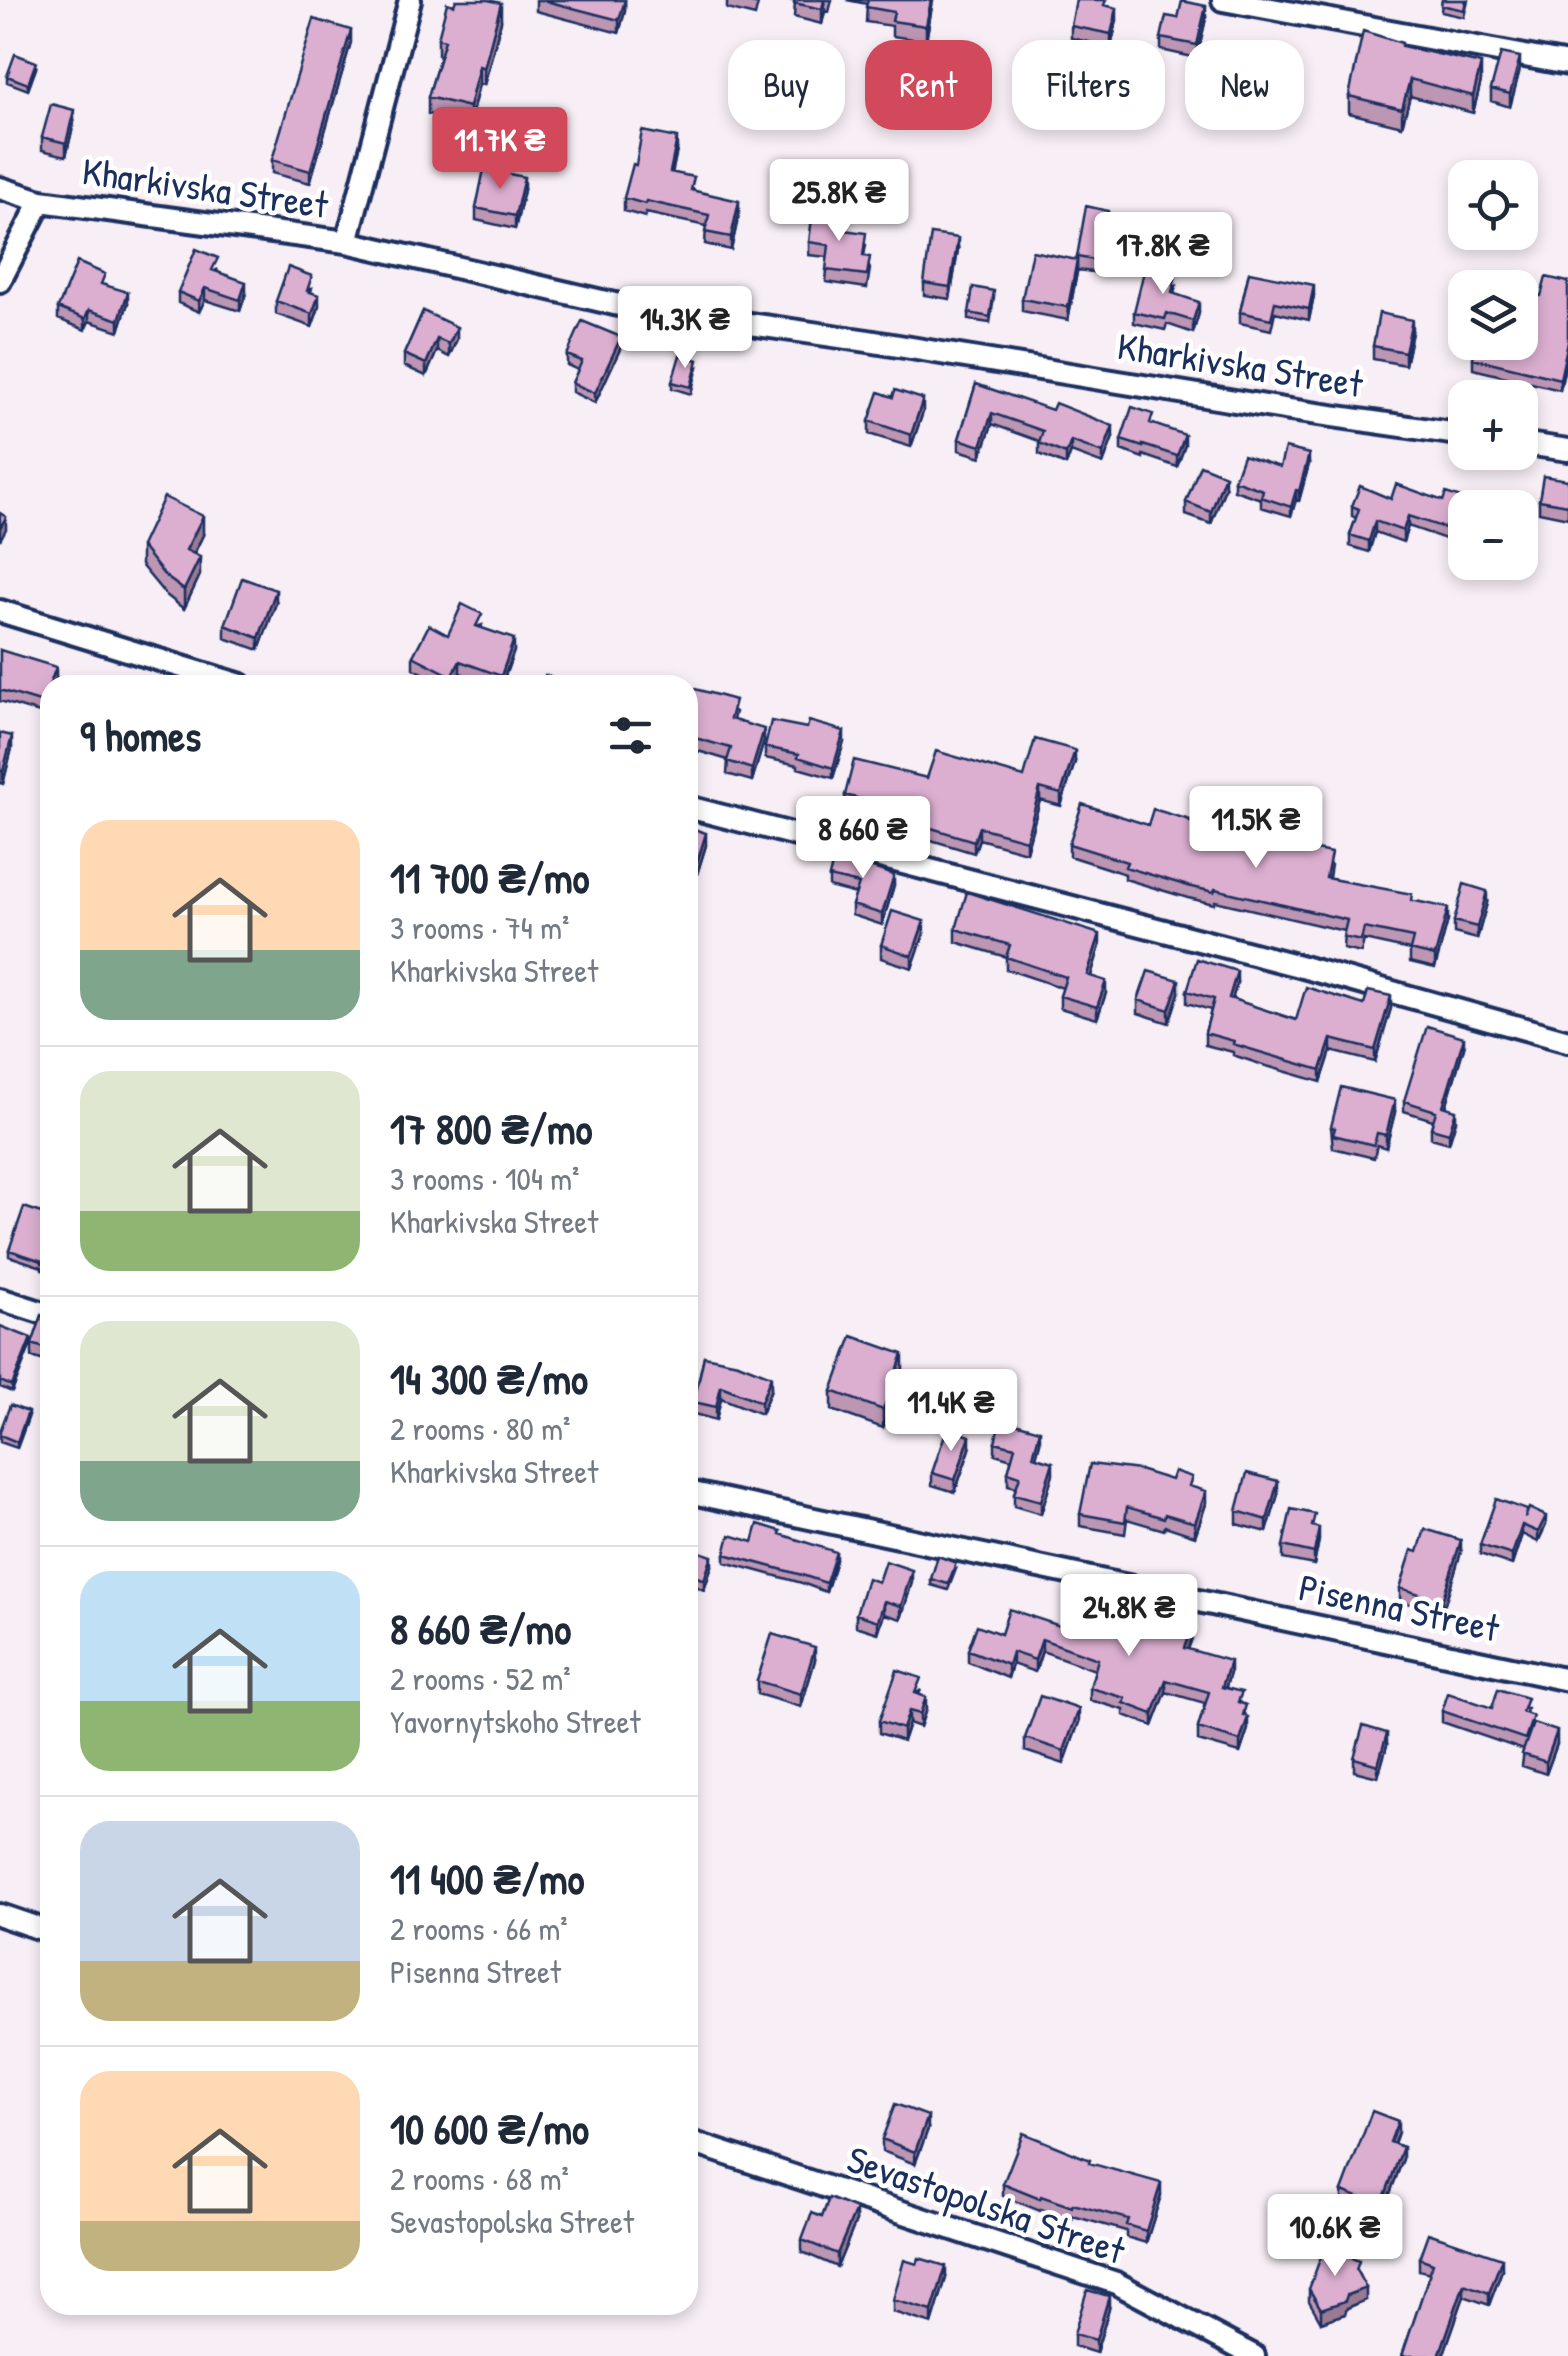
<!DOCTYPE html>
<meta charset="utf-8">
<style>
body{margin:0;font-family:"Patrick Hand",sans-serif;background:#f2f2f3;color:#1f2937;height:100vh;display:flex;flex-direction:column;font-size:38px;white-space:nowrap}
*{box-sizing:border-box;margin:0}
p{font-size:32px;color:#747a83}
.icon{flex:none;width:55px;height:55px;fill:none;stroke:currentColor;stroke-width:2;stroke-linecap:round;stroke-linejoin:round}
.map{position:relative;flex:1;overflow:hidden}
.details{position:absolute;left:40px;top:675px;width:658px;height:1640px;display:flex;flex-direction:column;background:#fff;border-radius:30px;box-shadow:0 5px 15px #0003}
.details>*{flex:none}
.guide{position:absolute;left:728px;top:40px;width:690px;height:90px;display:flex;gap:20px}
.tools{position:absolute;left:1448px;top:160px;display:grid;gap:20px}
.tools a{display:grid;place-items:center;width:90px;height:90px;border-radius:20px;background:#fff;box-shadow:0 5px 15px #0003;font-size:50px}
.price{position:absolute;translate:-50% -85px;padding:0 22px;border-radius:10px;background:#fff;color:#222;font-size:32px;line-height:65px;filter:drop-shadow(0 2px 5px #0008)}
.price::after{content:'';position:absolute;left:50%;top:60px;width:30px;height:22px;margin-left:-15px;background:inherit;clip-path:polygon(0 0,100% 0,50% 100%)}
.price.active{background:#d1495b;color:#fff}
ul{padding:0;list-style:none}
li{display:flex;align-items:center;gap:30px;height:250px;padding:0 40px}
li+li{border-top:2px solid #e0e1e3}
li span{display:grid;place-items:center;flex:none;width:280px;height:200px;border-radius:30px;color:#555}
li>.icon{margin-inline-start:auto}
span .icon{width:120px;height:120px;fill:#fffc;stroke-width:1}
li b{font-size:42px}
h2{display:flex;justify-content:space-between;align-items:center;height:120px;padding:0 40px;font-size:42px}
.chip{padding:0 35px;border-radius:30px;background:#fff;box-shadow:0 5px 15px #0003;font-size:35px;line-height:90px}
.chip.active{background:#d1495b;color:#fff}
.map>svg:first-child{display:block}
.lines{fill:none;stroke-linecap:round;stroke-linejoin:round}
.street-casing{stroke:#1b2f5e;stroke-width:28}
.street{stroke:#fff;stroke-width:20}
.wall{fill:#bd96b4;stroke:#1b2f5e;stroke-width:2.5}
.shaded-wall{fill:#9a7a92;stroke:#1b2f5e;stroke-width:2.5}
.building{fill:#dcafd1;stroke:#1b2f5e;stroke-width:2.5}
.labels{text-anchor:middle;stroke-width:9;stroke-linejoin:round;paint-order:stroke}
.street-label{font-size:38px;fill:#1b2f5e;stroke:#fff}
</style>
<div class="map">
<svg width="1568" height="2356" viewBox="0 0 1568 2356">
<rect width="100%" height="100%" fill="#f8eff6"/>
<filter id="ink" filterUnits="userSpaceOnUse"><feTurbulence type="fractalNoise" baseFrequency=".01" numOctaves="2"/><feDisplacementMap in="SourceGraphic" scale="20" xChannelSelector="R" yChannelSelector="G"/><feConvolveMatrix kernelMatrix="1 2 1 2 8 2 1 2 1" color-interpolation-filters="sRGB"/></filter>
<g filter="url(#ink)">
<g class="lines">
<defs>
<path id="street" d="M1223 0 1568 64
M0 188 41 201 347 242 619 305 868 341 1290 410 1465 435
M347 242 410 0
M0 281 41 201
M1520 443 1568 450
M0 611 241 685
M688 807 1299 966 1568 1041
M0 1299 50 1315
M688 1492 1568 1680
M0 1915 50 1932
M688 2141 1116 2283 1254 2356"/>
</defs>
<use href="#street" class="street-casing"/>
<use href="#street" class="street"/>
</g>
<path class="wall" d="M536 0H625V11L619 33 536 11Z
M727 0H759L755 16 727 9Z
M789 0H832L829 12 825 11 822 24 794 17 795 1Z
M847 0H933L926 41 892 36V26L866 22 867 4Z
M1442 0H1468L1464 17 1441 12Z
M1107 6 1117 20 1111 47 1071 38V26Z
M1178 18H1206L1197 58 1161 50V38Z
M501 21 484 85 479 84 469 125 428 114V97L440 56 438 55V38Z
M351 42 310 183 272 173V160Z
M1402 46 1481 81 1473 113 1410 96 1402 126 1349 113V96Z
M36 68 28 90 7 82V76Z
M1520 69 1510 107 1491 101V89Z
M74 122 66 156 42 150V137Z
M677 150 672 172 694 190 739 214 731 250 705 244 706 226 646 213 645 217 624 211V198L636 165Z
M524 190 515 229 476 220V208Z
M1108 223 1100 273 1077 270V257Z
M839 229 866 245 864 256 870 269 867 288 826 282 828 257 809 255V242Z
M958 250 950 299 924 295V283Z
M218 269 216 272 246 293 240 311 205 300 199 312 178 303V292Z
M1077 272 1068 320 1022 311V299Z
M1249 272 1314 296 1309 320 1275 312 1271 330 1240 323V312Z
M1568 282 1560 390 1473 369V358L1541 296Z
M105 285 128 303 119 331 89 321 85 330 58 319V308Z
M1176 286 1174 294 1199 313 1193 333 1167 324 1165 330 1134 323V312Z
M312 288 311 292 319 307 312 327 276 314V301Z
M994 297 990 323 969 320V313Z
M423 311 457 339 449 357 437 351 426 376 404 366V354Z
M1412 332 1405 365 1373 359V346Z
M621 347 595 403 572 392V383L578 370 567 365V355Z
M698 367 691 394 672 388V382Z
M976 384 1113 437 1103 464 1071 452 1066 465 1039 454V441L992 424 981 457 959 450V439Z
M893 397 923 412 911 447 869 434V421Z
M1153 424 1185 445 1177 467 1143 455V458L1121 450V440Z
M1309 464 1299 501 1296 500 1291 516 1261 507V499L1234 490V480L1280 467Z
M1568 480V518L1539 512V500Z
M1225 488 1211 524 1186 515V502Z
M1391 499 1443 501 1467 508 1457 543 1408 526 1403 542 1375 532 1369 552 1350 546V535L1356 518 1352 516V506Z
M203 535 194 554 200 575 184 609 165 594 141 565V546Z
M276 603 259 650 225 638V625Z
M482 625 481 628 514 651 502 685H494L460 673 454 685H447L413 668V656L448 635Z
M0 650 56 678 50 685V695L43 714 0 701Z
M688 687 735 712 733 720 764 741 752 781 727 774 728 760 688 748Z
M50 722V751L45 749V737Z
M0 733 12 748 3 784 0 783Z
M844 742 833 778 798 768V765L765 758V747Z
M1075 762 1061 806 1040 800 1026 852 979 839 974 853 888 827V818L845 807V795L927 778 1024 777Z
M1190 822 1257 834 1288 832 1285 843 1331 865 1329 878 1412 901 1448 920 1435 968 1410 962V950L1364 940 1361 953 1343 949 1344 931 1215 901 1214 904 1188 898 1125 879V874L1069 856V844L1148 825Z
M688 827 706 845 694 884 688 882Z
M856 863 894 885 882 925 852 915V905L856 894 829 887V877Z
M1487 903 1477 939 1454 933V921Z
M956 929 1100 946 1091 976 1106 993 1097 1019 1060 1008V996L1063 988 1006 969V957L956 942Z
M924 934 912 968 881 958V945Z
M1237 983 1232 999 1296 1020 1364 1005 1391 1008 1375 1062 1331 1051 1321 1082 1263 1065 1233 1055V1052L1205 1045V1033L1211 1010 1187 1003V991Z
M1179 993 1169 1023 1138 1013V1000Z
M1464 1047 1446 1107 1456 1120 1449 1143 1431 1138V1128L1433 1120 1404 1111V1101Z
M1395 1112 1386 1148 1377 1145 1374 1158 1333 1148 1331 1127Z
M50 1216 49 1241H50V1272L42 1269V1267L9 1256V1250Z
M50 1317V1363L32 1357V1344Z
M0 1326 31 1344 12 1392 0 1387Z
M704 1356 771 1389 761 1414 721 1398 716 1420 694 1414V1402Z
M903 1373 883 1428 832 1410V1391Z
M50 1405V1430L45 1428V1420Z
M28 1418 17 1448 0 1442V1431Z
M995 1442H1040L1036 1457 1053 1474 1041 1514 1014 1506V1494L1016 1487 1008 1485V1472L1012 1459 995 1454Z
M970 1449 955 1492 932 1485V1473Z
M1192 1487 1206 1504 1195 1536 1165 1526 1164 1530 1127 1519 1125 1534 1080 1526V1514Z
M1278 1494 1267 1532 1237 1524V1511Z
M1527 1512 1546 1525 1538 1542 1522 1534 1512 1565 1480 1554V1545Z
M1315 1527 1319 1540 1314 1565 1283 1559V1546Z
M781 1535 836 1560 826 1592 802 1583 725 1562V1554L753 1542Z
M688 1548 712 1566 704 1590 688 1583Z
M1461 1552 1442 1613 1400 1601V1588Z
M956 1569 948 1590 931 1585V1579Z
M878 1582H912L901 1619 884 1614 878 1633 856 1626V1614Z
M1123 1629 1194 1633 1188 1649 1230 1673 1226 1687 1242 1704 1246 1716 1248 1729 1240 1753 1198 1741V1728L1205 1703 1166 1692 1153 1726 1124 1715V1710L1090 1700V1688L1095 1670 1042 1651 1035 1672 1012 1664 1008 1678 968 1662V1650L1001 1634Z
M815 1660 801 1707 757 1694V1681Z
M921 1690 919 1694 926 1709 920 1727 909 1723 903 1741 879 1733V1721Z
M1492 1708 1527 1709 1526 1714 1533 1724 1557 1744 1546 1774 1522 1766 1524 1750 1442 1722V1711Z
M1079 1722 1064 1764 1025 1751V1738Z
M1387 1745 1378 1777 1354 1771V1758Z
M928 2129 915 2164 882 2151V2139Z
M1398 2132 1394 2144 1403 2159 1381 2217 1342 2203V2191Z
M1090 2164 1161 2195 1146 2243 1126 2237V2231L1073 2216 1072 2220 1041 2209 1040 2211 1003 2196V2184Z
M822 2217 856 2221 837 2267 802 2252V2240Z
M1419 2258 1502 2270 1489 2305 1464 2296 1443 2356H1402L1430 2273 1419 2270Z
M1359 2275 1366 2300 1347 2308 1345 2314 1321 2322 1309 2301V2289Z
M946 2278 932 2324 893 2312V2300Z
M1109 2309 1096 2353 1074 2346V2334Z"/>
<path class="shaded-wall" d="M625 0V11L619 33V20Z
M824 0 825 11 822 24V9Z
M931 0H933L926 41V26Z
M501 3V21L484 85V68Z
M1206 6V18L1197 58V45Z
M1117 8V20L1111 47V34Z
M351 30V42L310 183V171Z
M1520 57V69L1510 107V94Z
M36 62V68L28 90V84Z
M1481 64V81L1473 113V96Z
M479 66V84L469 125V107Z
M1410 79V96L1402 126V109Z
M74 110V122L66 156V143Z
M677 138V150L670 184V172Z
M524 177V190L515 229V216Z
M739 201V214L731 250V237Z
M1108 211V223L1100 273V261Z
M958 238V250L950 299V287Z
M1077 260V272L1068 320V307Z
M246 282V293L240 311V300Z
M1314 285V296L1309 320V309Z
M205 288V300L199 312V301Z
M128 292V303L119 331V320Z
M319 295V307L312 327V314Z
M1199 302V313L1193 333V321Z
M89 310V321L85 330V319Z
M1412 320V332L1405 365V352Z
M457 327V339L449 357V344Z
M621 337V347L595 403V393Z
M437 339V351L426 376V364Z
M1568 342V354L1560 390V379Z
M923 399V412L911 447V435Z
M992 413V424L981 457V446Z
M1113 426V437L1103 464V453Z
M1185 435V445L1177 467V456Z
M1071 441V452L1066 465V454Z
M1309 454V464L1299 501V491Z
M1225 475V488L1211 524V512Z
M1296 490V500L1291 516V507Z
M1467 500V508H1465V518L1457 543V532Z
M203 516V535L186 569V550Z
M1408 516V526L1403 542V531Z
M6 517V529L0 540V528Z
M1375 521V532L1369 552V541Z
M200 557V575L184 609V590Z
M276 590V603L259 650V638Z
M514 639V651L501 685V676Z
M460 661V673L452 685V676Z
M56 667V678L54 685H50V695L43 714V703Z
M764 729V741L752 781V769Z
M844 731V742L833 778V768Z
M12 736V748L3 784V771Z
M1075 750V762L1061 806V794Z
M1040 788V800L1026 852V840Z
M1288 820V832L1282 855V843Z
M979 827V839L974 853V841Z
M706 833V845L694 884V872Z
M894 875V885L882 925V914Z
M1487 891V903L1477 939V927Z
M1448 908V920L1435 968V956Z
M924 921V934L912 968V956Z
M1100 934V946L1087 988V975Z
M1237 971V983L1229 1010V998Z
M1179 980V993L1169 1023V1010Z
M1106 981V993L1097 1019V1007Z
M1391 996V1008L1375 1062V1050Z
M1464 1037V1047L1443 1116V1106Z
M1331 1039V1051L1321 1082V1070Z
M1395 1100V1112L1386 1148V1135Z
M1456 1110V1120L1449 1143V1133Z
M31 1338V1344L12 1392V1386Z
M903 1354V1373L883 1428V1410Z
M771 1376V1389L761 1414V1402Z
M721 1386V1398L716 1420V1407Z
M28 1412V1418L17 1448V1442Z
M1040 1430V1442L1033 1468V1456Z
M970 1436V1449L955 1492V1480Z
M1053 1462V1474L1041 1514V1501Z
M1278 1481V1494L1267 1532V1520Z
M1206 1491V1504L1195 1536V1523Z
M1546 1516V1525L1538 1542V1532Z
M1522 1525V1534L1512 1565V1555Z
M1319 1528V1540L1314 1565V1553Z
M1461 1540V1552L1442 1613V1601Z
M836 1552V1560L826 1592V1583Z
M712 1556V1566L704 1590V1580Z
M912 1570V1582L901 1619V1606Z
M884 1601V1614L878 1633V1621Z
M1194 1621V1633L1184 1660V1648Z
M1042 1639V1651L1035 1672V1660Z
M815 1647V1660L801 1707V1694Z
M1012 1652V1664L1008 1678V1665Z
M1230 1661V1673L1222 1699V1687Z
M1166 1680V1692L1153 1726V1714Z
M926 1697V1709L920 1727V1714Z
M1079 1709V1722L1064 1764V1751Z
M909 1711V1723L903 1741V1729Z
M1248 1717V1729L1240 1753V1741Z
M1557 1731V1744L1546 1774V1762Z
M1387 1733V1745L1378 1777V1765Z
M928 2116V2129L915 2164V2152Z
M1398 2121V2132L1390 2154V2142Z
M1403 2147V2159L1381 2217V2206Z
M1161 2183V2195L1146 2243V2231Z
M856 2209V2221L837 2267V2254Z
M1502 2258V2270L1489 2305V2293Z
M946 2266V2278L932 2324V2311Z
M1464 2284V2296L1443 2356H1439Z
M1366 2288V2300L1347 2308 1345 2314 1321 2322V2309L1347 2295Z
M1109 2296V2309L1096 2353V2340Z"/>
<path class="building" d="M456 0H488L501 3 484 68 479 66 469 107 428 97 445 40 438 38 447 3 454 5Z
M542 0H625L619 20Z
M738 0H756L755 4Z
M795 0H824L822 9 794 3Z
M868 0H931L926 26 892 21 894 12 866 7Z
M1076 0H1106L1104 5 1117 8 1111 34 1071 26Z
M1442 0H1466L1464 10 1441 5Z
M1182 1 1206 6 1197 45 1161 38 1166 16 1178 18Z
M314 19 351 30 310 171 272 160Z
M1363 31 1402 43V46L1481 64 1473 96 1410 79 1402 109 1349 96Z
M1501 53 1520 57 1510 94 1491 89Z
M15 54 36 62 28 84 7 76Z
M51 104 74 110 66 143 42 137Z
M642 131 677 138 670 172 694 177 691 190 739 201 731 237 705 232 709 215 646 201 645 204 624 198 633 164 636 165Z
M484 169 524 177 515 216 476 208Z
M1086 206 1108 211 1100 261 1077 257Z
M813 209 839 213 837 229 866 233 863 256 870 257 867 275 826 270 829 245 809 242Z
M931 234 958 238 950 287 924 283Z
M196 249 218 258 212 270 246 282 240 300 205 288 199 301 178 292Z
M1032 251 1077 260 1068 307 1022 299Z
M77 262 105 274 101 284 128 292 119 320 89 310 85 319 58 308Z
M288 267 312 276 307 291 319 295 312 314 276 301Z
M1145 267 1176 275 1172 293 1199 302 1193 321 1167 313 1165 319 1134 312Z
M1249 272 1314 285 1309 309 1275 302 1271 319 1240 312Z
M1546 277 1568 282V342L1560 379 1473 358 1476 342H1520V291L1541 296Z
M1490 283 1508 288H1489Z
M973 287 994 291 990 317 969 313Z
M423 311 457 327 449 344 437 339 426 364 404 354Z
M1379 313 1412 320 1405 352 1373 346Z
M582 321 621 337 595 393 572 383 582 361 567 355Z
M680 355 698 360 691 387 672 382Z
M976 384 1052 410 1055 403 1113 426 1103 453 1071 441 1066 454 1039 443 1043 431 992 413 981 446 959 439Z
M895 390 923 399 911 435 869 421 879 392 893 397Z
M1132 407 1153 414 1150 423 1185 435 1177 456 1143 445V447L1121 440Z
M1285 448 1309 454 1299 491 1296 490 1291 507 1261 497 1263 490 1234 480 1243 455 1280 467Z
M1200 465 1225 475 1211 512 1186 502Z
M1543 476 1568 480V505L1539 500Z
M1396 484 1443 501 1446 493 1467 500 1457 532 1408 516 1403 531 1375 521 1369 541 1350 535 1359 509 1352 506 1360 486 1391 499Z
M164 497 203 516 186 550 200 557 184 590 165 576 141 546Z
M0 513 6 517 0 528Z
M242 578 276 590 259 638 225 625Z
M462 604 482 614 476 626 514 639 501 676 460 661 452 676 413 656 429 625 448 635Z
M0 650 56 667 43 703 0 690Z
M545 675 577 685H542Z
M688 687 735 700 730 719 764 729 752 769 727 761 731 748 688 736Z
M771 721 807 728 809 721 844 731 833 768 798 757 799 754 765 747Z
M50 722V739L45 737Z
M0 733 12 736 3 771H0Z
M1035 739 1075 750 1061 794 1040 788 1026 840 979 827 974 841 888 815 890 807 845 795 854 760 927 778 936 751 1024 777Z
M1082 804 1148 825 1153 809 1190 820V822L1257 834 1262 813 1288 820 1282 843 1331 853 1326 878 1412 894 1411 900 1448 908 1435 956 1410 950 1413 938 1364 928 1361 941 1343 937 1347 920 1215 889 1214 892 1188 886 1125 867 1127 862 1069 844Z
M688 827 706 833 694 872 688 870Z
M836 849 856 854 854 862 894 875 882 914 852 905 859 884 829 877Z
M1464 884 1487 891 1477 927 1454 921Z
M967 892 1100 934 1087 975 1106 981 1097 1007 1060 996 1066 977 1006 957 1010 945 956 929Z
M892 911 924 921 912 956 881 945Z
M1197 959 1237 971 1229 998 1296 1020 1306 987 1364 1005 1368 991 1391 996 1375 1050 1331 1039 1321 1070 1263 1053 1233 1044 1234 1041 1205 1033 1214 999 1187 991Z
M1148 971 1179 980 1169 1010 1138 1000Z
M1427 1026 1464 1037 1443 1106 1456 1110 1449 1133 1431 1128 1436 1111 1404 1101Z
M1341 1087 1395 1100 1386 1135 1377 1133 1374 1145 1333 1135 1335 1128 1331 1127Z
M24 1207 50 1216V1231L47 1240 50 1241V1265L42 1263V1261L9 1250Z
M42 1315 50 1317V1350L32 1344Z
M0 1326 31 1338 12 1386 0 1381Z
M852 1336 903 1354 883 1410 832 1391Z
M704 1356 738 1363 771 1376 761 1402 721 1386 716 1407 694 1402Z
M10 1405 28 1412 17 1442 0 1435V1431Z
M50 1405V1422L45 1420Z
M1001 1419 1040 1430 1033 1456 1053 1462 1041 1501 1014 1494 1020 1476 1008 1472 1015 1447 995 1442Z
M947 1428 970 1436 955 1480 932 1473Z
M1090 1464 1139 1470 1171 1480 1174 1471 1192 1477 1189 1486 1206 1491 1195 1523 1165 1514 1164 1518 1127 1507 1125 1522 1080 1514Z
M1247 1473 1278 1481 1267 1520 1237 1511Z
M1496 1499 1527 1510 1525 1518 1529 1508 1546 1516 1538 1532 1522 1525 1512 1555 1480 1545Z
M1291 1509 1315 1514 1312 1526 1319 1528 1314 1553 1283 1546Z
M758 1524 781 1531 780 1534 836 1552 826 1583 802 1575 725 1554 730 1535 753 1542Z
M1425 1529 1461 1540 1442 1601 1400 1588 1412 1550 1418 1552Z
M688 1548 712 1556 704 1580 688 1573Z
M938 1556 956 1563 948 1584 931 1579Z
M885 1561 912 1570 901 1606 884 1601 878 1621 856 1614 867 1578 878 1582Z
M1133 1598 1194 1621 1184 1648 1230 1661 1222 1687 1242 1692 1238 1702 1246 1705 1243 1715 1248 1717 1240 1741 1198 1728 1209 1692 1166 1680 1153 1714 1124 1703 1126 1698 1090 1688 1098 1659 1042 1639 1035 1660 1012 1652 1008 1665 968 1650 977 1625 1001 1634 1009 1609 1072 1630 1078 1612 1123 1629Z
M772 1634 815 1647 801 1694 757 1681Z
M897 1670 921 1678 915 1693 926 1697 920 1714 909 1711 903 1729 879 1721Z
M1498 1689 1527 1698 1522 1712 1533 1716 1525 1739 1442 1711 1448 1693 1492 1708Z
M1040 1696 1079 1709 1064 1751 1025 1738Z
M1533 1723 1557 1731 1546 1762 1522 1754Z
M1363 1726 1387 1733 1378 1765 1354 1758Z
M895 2104 928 2116 915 2152 882 2139Z
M1372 2111 1398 2121 1390 2142 1403 2147 1381 2206 1342 2191Z
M1023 2133 1090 2160 1089 2163 1161 2183 1146 2231 1126 2225 1128 2219 1073 2204 1072 2207 1041 2196 1040 2199 1003 2184Z
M829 2198 856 2209 837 2254 802 2240 812 2213 822 2217Z
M1428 2233 1502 2258 1489 2293 1464 2284 1439 2356H1402L1433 2263 1419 2258Z
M1324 2248 1359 2261 1356 2270 1366 2288 1347 2295 1345 2301 1321 2309 1309 2289Z
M919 2258 946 2266 932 2311 893 2300 904 2260 917 2264Z
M1087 2290 1109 2296 1096 2340 1074 2334Z"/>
</g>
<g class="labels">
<g class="street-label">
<text transform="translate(205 188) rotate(8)" y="13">Kharkivska Street</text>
<text transform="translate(1240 365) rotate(9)" y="13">Kharkivska Street</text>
<text transform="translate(1399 1608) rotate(12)" y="13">Pisenna Street</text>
<text transform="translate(986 2205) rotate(19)" y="13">Sevastopolska Street</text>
</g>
</g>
</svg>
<div class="tools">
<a><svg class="icon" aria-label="locate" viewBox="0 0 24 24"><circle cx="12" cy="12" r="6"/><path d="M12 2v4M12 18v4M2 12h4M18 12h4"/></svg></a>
<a><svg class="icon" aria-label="layers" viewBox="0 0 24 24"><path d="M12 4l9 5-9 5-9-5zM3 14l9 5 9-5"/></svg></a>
<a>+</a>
<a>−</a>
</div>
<b class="price active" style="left:500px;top:192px">11.7K ₴</b>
<b class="price" style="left:839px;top:244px">25.8K ₴</b>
<b class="price" style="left:1163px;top:297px">17.8K ₴</b>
<b class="price" style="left:685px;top:371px">14.3K ₴</b>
<b class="price" style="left:1256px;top:871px">11.5K ₴</b>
<b class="price" style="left:863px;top:881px">8 660 ₴</b>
<b class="price" style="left:951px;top:1454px">11.4K ₴</b>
<b class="price" style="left:1129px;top:1659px">24.8K ₴</b>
<b class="price" style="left:1335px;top:2279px">10.6K ₴</b>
<div class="guide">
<a class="chip">Buy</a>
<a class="chip active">Rent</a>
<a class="chip">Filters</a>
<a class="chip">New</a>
</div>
<section class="details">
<h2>9 homes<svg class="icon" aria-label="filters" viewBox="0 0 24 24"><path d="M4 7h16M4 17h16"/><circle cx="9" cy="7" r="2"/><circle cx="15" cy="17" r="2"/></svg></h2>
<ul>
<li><span style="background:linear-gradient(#ffd9b3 65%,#7fa58c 0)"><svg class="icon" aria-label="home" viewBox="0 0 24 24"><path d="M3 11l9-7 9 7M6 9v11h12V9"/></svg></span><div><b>11 700 ₴/mo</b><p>3 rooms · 74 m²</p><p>Kharkivska Street</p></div></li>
<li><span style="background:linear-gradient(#dfe7d0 70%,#8fb573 0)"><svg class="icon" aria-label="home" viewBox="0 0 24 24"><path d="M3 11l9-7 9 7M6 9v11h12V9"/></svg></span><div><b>17 800 ₴/mo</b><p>3 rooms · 104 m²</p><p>Kharkivska Street</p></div></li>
<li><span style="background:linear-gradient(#dfe7d0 70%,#7fa58c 0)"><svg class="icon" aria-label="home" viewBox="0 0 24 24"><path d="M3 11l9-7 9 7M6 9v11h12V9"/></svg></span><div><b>14 300 ₴/mo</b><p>2 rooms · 80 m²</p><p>Kharkivska Street</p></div></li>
<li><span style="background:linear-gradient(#bfe0f5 65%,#8fb573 0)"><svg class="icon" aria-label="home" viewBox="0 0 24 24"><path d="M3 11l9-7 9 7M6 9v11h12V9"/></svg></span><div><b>8 660 ₴/mo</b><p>2 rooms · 52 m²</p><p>Yavornytskoho Street</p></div></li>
<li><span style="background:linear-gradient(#c9d6e8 70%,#c2b280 0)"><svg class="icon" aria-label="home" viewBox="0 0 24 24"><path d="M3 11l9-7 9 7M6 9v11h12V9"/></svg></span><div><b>11 400 ₴/mo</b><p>2 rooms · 66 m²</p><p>Pisenna Street</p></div></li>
<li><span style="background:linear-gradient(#ffd9b3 75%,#c2b280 0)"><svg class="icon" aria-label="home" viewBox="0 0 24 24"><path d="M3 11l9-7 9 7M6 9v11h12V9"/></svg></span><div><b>10 600 ₴/mo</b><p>2 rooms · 68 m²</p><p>Sevastopolska Street</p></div></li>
</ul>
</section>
</div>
